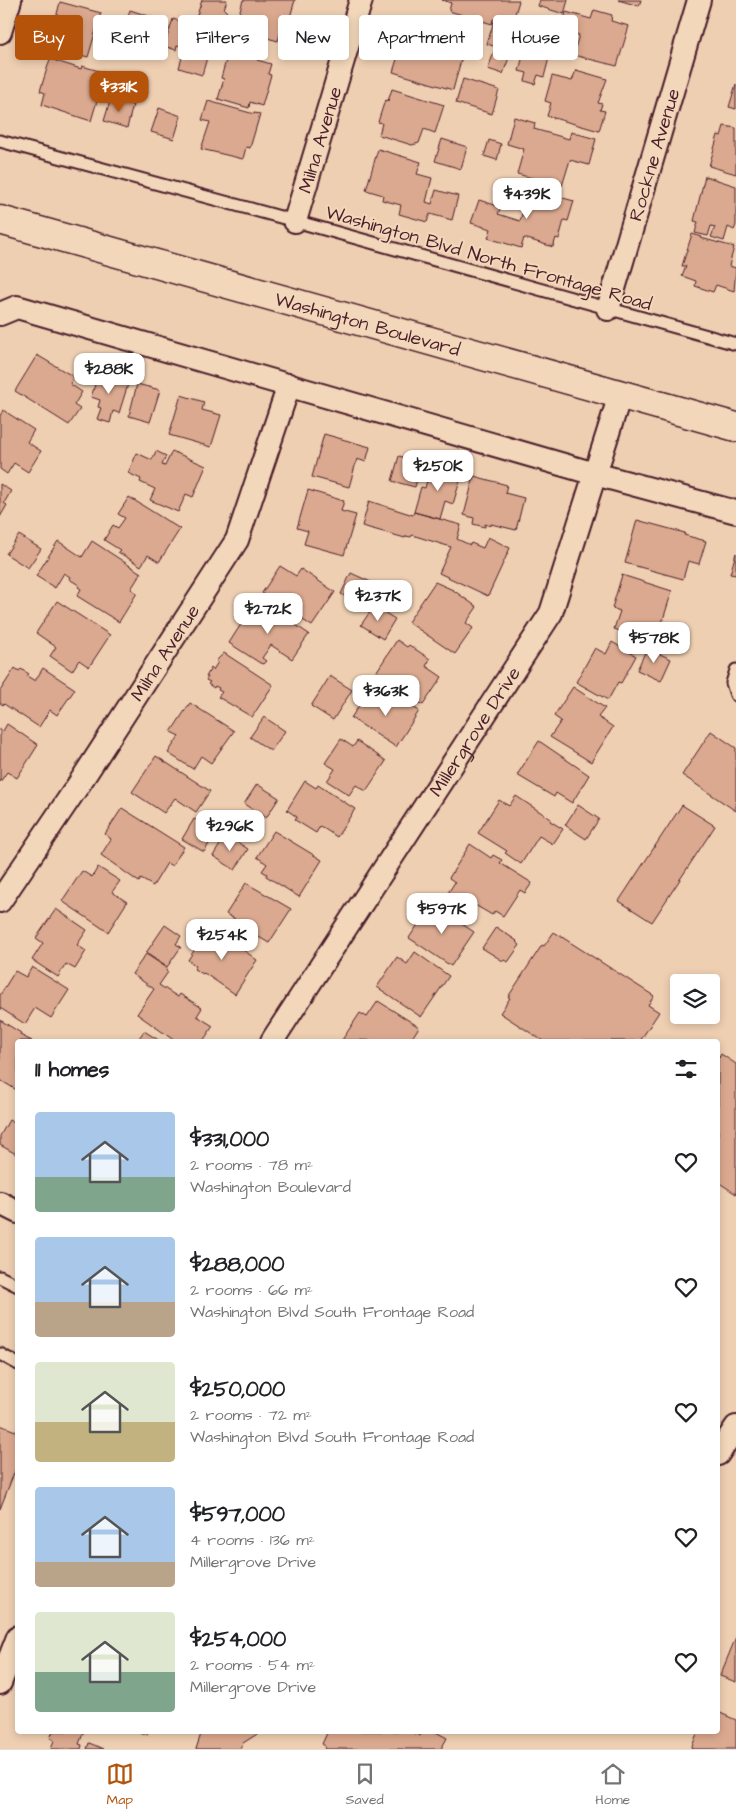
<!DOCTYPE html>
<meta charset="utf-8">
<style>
body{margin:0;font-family:"Architects Daughter",sans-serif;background:#f2f2f2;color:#202124;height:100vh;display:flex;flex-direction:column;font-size:19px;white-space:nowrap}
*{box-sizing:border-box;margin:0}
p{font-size:16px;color:#757577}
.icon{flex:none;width:28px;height:28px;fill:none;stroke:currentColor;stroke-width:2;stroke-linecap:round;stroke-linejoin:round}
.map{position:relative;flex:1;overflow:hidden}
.sheet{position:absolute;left:15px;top:1039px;width:705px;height:695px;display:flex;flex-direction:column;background:#fff;border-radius:5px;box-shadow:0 2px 8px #0003}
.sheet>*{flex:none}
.hud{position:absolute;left:15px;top:15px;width:706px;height:45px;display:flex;gap:10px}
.buttons{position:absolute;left:670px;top:974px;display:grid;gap:10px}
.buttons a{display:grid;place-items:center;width:50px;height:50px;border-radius:5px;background:#fff;box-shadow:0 2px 8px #0003;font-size:25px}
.price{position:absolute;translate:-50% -42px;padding:0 11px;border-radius:10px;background:#fff;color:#222;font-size:16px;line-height:32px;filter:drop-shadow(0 1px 2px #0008)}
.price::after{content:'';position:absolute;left:50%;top:30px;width:15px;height:11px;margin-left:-8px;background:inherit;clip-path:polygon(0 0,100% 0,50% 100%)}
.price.active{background:#b45309;color:#fff}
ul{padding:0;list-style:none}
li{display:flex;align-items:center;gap:15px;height:125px;padding:0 20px}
li span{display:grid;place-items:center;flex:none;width:140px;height:100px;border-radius:5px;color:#555}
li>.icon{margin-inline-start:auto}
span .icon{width:60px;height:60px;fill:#fffc;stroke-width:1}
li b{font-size:21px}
h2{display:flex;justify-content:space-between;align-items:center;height:60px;padding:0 20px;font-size:21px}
.chip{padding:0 18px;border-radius:5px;background:#fff;box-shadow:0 2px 8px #0003;font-size:18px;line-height:45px}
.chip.active{background:#b45309;color:#fff}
.menu{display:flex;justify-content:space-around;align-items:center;height:70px;border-top:1px solid #e0e0e0;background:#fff;font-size:14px;color:#757577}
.menu a{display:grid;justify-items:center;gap:2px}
.menu .active{color:#b45309}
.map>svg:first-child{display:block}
.building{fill:#dba98f;stroke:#4a1f2b}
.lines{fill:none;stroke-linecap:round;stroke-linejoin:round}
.service-casing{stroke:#4a1f2b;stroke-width:15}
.minor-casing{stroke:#4a1f2b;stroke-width:26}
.primary-casing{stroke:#4a1f2b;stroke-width:31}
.service{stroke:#f3d7ba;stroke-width:11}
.minor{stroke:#f3d7ba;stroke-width:22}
.primary{stroke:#f3d7ba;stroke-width:28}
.labels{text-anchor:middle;stroke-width:4;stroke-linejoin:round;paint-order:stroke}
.street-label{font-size:19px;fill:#4a1f2b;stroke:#f3d7ba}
</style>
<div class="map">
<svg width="736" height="1749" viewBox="0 0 736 1749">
<rect width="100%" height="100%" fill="#efcfb2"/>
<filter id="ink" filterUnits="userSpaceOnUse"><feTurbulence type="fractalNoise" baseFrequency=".02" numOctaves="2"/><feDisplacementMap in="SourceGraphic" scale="10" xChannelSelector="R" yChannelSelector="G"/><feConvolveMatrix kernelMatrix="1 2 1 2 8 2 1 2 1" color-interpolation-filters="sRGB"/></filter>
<g filter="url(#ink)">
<path class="building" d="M202 0H227L224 9 227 12 222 29 220 28 219 32 194 24Z
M243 0H295L286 31 281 30 278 41 246 32 250 18 239 14Z
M442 0H517L519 1 512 24 493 19 492 24 449 11 451 3Z
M540 0H568L564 14 538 6Z
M618 0H641L639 6Z
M60 2 101 13 88 57 55 48 60 32 53 30Z
M130 10 155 18 145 54 119 46Z
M594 10 612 15 611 21 629 26 617 66 573 55 579 35 561 29 566 12 591 19Z
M173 19 232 37 225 59 208 54 202 75 179 68 185 47 177 45 176 50 164 46Z
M494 21 517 28 510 51 487 44Z
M414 30 465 45 453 90 393 72 402 43 410 45Z
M230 46 258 55 257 60 271 64 268 74 271 75 262 106 250 102 249 108 218 99 224 79 221 78Z
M525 48 550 54 544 77 538 75 535 84 525 81 527 73 519 71Z
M495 49 510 55 503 74 488 69Z
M50 59 81 69 82 66 137 82 131 101 99 94 91 121 42 105 45 93 40 91Z
M576 70 607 79 598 103 602 104 600 110 605 111 599 131 547 116 551 103 545 101 552 76 572 81Z
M463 79 499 90 492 114 456 103Z
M736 84V109L729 107Z
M392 89 444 105 435 133 424 129 419 143 412 145 379 135 382 123 378 122 385 100 388 101Z
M111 98 133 105 127 128 104 121Z
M208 101 254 114V113L260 114 250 148 246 147 243 159 201 149 210 122 202 120Z
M159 108 181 116 174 139 151 132Z
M514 117 535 123 534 129 569 139 571 132 596 139 589 165 570 160 562 186 517 174 524 149 507 144Z
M724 126 736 128V174L709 166 718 135 721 136Z
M442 139 467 147 461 169 435 161Z
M489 140 501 144 497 160 484 156Z
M378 149 421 162 417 174 432 178 426 202 432 204 436 190 458 196 452 220 430 214 427 222 399 214 401 205 382 200 383 195 366 190Z
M705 176 736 186V225L734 230 728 227 724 241 711 237 715 227 711 226 708 236 695 233 698 222 694 221Z
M530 187 539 189 538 191 574 201 568 221 564 220 559 239 556 238 553 247 524 238 521 248 488 238 491 229 471 223 479 200 501 207 498 214 520 221Z
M692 234 702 237 701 238 734 247 729 266 736 268 734 291 716 285 713 292 695 286 696 281 682 276 686 266H682Z
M37 355 74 377 70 384 82 392 74 405 80 409 69 425 15 391Z
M99 372 129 381 119 413 113 411 110 423 97 419 101 408 98 407 100 400 91 397Z
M137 384 160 390 150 422 129 416Z
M181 395 204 402 202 410 221 415 211 447 169 435Z
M3 410 34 430 27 442 41 451 28 472 14 463 7 474 0 469V416Z
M324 434 370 447 366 462 357 459 349 487 312 477Z
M156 451 166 456 162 465 165 466 172 451 206 466 193 497 186 494 178 512 150 500 155 489 140 482 141 479 128 473 137 453 152 460Z
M399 456 422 462 415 487 392 481Z
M431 465 462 474 453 504 445 501 440 519 414 512 421 487 425 488Z
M474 476 507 485 505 493 524 498 516 530 491 524V526L485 524V527L473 524 474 518 464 515Z
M0 484 11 491 4 503 7 505 0 517Z
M308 490 344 501 341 511 356 515 344 555 304 544 308 531 297 528Z
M129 497 180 529 159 562 148 555 141 566 118 552 120 550 104 540 113 525 118 528 125 518 118 514Z
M369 501 413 515 414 512 461 525 457 539 470 545 471 543 483 548 488 537 510 548 488 596 439 573 451 547 412 535 411 537 406 536 405 538 362 526Z
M637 520 685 533 684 535 706 541 699 564 688 561 683 579 625 563Z
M19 535 41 549 28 568 6 554Z
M58 541 82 557 92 541 141 573 131 589 137 593 119 622 77 596 81 589 78 587 79 585 69 579 70 577 64 573 55 588 36 576Z
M736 553V575L730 574Z
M280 566 296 576 301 569 335 592 312 626 262 593Z
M351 573 375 584 364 606 341 594Z
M622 575 672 591 660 629 646 625 642 638 614 629 620 611 612 608Z
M435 582 453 590 477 607 466 623 473 628 455 654 408 622Z
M57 601 110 635 89 667 79 660 72 671 50 656 56 647 36 633Z
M267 606 309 634 292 659 271 645 262 658 266 661 263 664 260 663 229 643 245 618 243 616 248 609 260 617Z
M374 606 395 619 383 639 361 625Z
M397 640 407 647 409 645 430 659 426 666 442 677 423 705 375 674Z
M612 642 636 656 621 683 618 682 608 700 576 682 595 648 606 654Z
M647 648 671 659 661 681 637 670Z
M224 653 273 685 252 717 218 697 222 692 218 690 219 688 215 686 214 688 208 684 210 682 206 680 208 677H206L211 668 213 670 218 662 216 661Z
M15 668 19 671 21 669 29 674 27 676 35 681 43 668 75 689 57 715 50 710 39 727 4 704 3 705 0 703V691Z
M330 676 352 690 333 720 311 706Z
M573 687 605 708 598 717 613 727 591 762 550 737 561 721 554 716Z
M387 690 419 711 396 747 351 718 367 693 379 701Z
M190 703 234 731 211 763 201 756 193 769 168 753 179 736 171 732Z
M264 717 285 731 271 751 250 737Z
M7 724 38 745 17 778 7 772 0 782V729L3 731Z
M711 731 736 748V811L682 775Z
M341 739 353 747 357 741 386 761 366 791 356 785 349 795 327 781 335 769 325 763Z
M539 741 589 775 572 803 556 793 554 797 517 775Z
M156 756 210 791 196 812 175 798 164 813 132 792Z
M305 781 316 788 318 785 355 809 337 837 320 826 316 833 295 820 297 817 287 810Z
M257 784 279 798 266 818 244 804Z
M516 796 551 819 550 821 563 829 553 844 539 836 521 864 505 853 507 851 478 833 499 800 509 806Z
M578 805 599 819 586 839 565 825Z
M682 805 715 826 652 922 619 901Z
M122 808 184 847 172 866 167 863 153 886 141 879 139 882 101 855 111 839 105 834Z
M209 812 223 821 204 852 182 839 194 819 202 823Z
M274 831 322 860 299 897 266 876 267 874 262 871 267 864 257 857Z
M226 835 248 849 235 870 213 856Z
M470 844 491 858 493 855 502 860 500 863 532 883 525 893 520 890 503 916 495 911 492 915 475 905 473 909 448 893 455 882 449 878Z
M98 867 120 881 112 892 127 902 108 932 62 901 82 871 92 877Z
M246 883 291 909 269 943 257 936 250 947 227 932 235 919 226 914Z
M432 904 474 932 451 966 409 938Z
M56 909 87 930 77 945 86 951 75 969 66 964 58 977 32 960 43 943 36 938Z
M165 925 181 936 176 944 181 947 167 967 146 953Z
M496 927 517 941 516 942 520 945 508 962 504 960 503 961 482 948Z
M208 929 217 935 219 932 257 960 235 994 204 973 203 974 194 969 196 966 188 960Z
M554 932 654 996 648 1005 659 1012 640 1041H543L500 1013 510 998 508 997 542 945 544 946Z
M415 952 449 976 421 1017 377 987 397 957 407 964Z
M146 954 167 968 166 971 168 972 159 985 178 997 180 994 202 1008 197 1016 213 1026 203 1041H175L137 1014 154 989 132 974Z
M32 967 69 990 51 1018 35 1008 25 1024 0 1008V995L15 971 26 977Z
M378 1001 419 1027 410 1041 342 1040 360 1013 367 1017Z
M0 1020 21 1033 20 1035 32 1041H18V1085L15 1089 0 1080Z
M144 1031 160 1041H137Z
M721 1054 736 1064V1194L718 1182V1056L719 1058Z
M9 1120 18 1125 16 1154 0 1145V1136Z
M0 1425 18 1432V1463L0 1509Z
M736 1637V1682L720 1676Z
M718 1712 736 1720V1749H691L698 1731H718Z
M53 1731H84L79 1744 82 1745 81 1749H51L54 1740 50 1738Z
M137 1731H148L147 1735Z
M202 1731H262L243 1743 240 1749H196Z
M328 1731H410L420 1736 422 1731H434L447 1738 441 1749H325L324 1748 325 1746 322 1744Z
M89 1743 104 1749H87Z"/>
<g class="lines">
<defs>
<path id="service" d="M0 141 295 221 736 344
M736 670 732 683 736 695
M0 1277 18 1286
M0 1354 18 1364"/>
<g id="minor">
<path d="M0 32 10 0"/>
<path id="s1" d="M295 221 361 0"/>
<path id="s2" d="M608 309 699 0"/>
<path d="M0 314 17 307 595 474 736 512"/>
<path id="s3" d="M0 901 79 784 237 540 289 385"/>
<path id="s4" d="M272 1041 551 613 620 395"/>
<path d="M0 1203 18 1212"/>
<path d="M718 1454 736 1427"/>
<path d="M0 1683 18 1637"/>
</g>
<g id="primary">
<path id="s5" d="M0 220 736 427"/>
</g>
</defs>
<use href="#service" class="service-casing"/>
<use href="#minor" class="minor-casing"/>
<use href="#primary" class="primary-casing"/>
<use href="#service" class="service"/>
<use href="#minor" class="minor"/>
<use href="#primary" class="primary"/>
</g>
</g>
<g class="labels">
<g class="street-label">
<text dy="7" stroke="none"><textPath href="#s1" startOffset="85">Milna Avenue</textPath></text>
<text dy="7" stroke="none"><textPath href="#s2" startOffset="161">Rockne Avenue</textPath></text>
<text transform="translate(489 257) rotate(16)" y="7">Washington Blvd North Frontage Road</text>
<text dy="7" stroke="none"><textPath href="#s5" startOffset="382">Washington Boulevard</textPath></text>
<text dy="7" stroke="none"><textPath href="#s3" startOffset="298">Milna Avenue</textPath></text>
<text dy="7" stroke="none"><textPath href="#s4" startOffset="370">Millergrove Drive</textPath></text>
</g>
</g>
</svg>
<div class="buttons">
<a><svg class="icon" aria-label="layers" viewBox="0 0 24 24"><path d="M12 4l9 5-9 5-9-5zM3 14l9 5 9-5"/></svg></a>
</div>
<b class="price active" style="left:119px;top:113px">$331K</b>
<b class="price" style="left:527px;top:220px">$439K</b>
<b class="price" style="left:109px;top:395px">$288K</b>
<b class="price" style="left:438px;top:492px">$250K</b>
<b class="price" style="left:378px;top:622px">$237K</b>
<b class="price" style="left:268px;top:635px">$272K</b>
<b class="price" style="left:654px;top:664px">$578K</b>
<b class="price" style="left:386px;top:717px">$363K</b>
<b class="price" style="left:230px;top:852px">$296K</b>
<b class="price" style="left:442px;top:935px">$597K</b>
<b class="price" style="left:222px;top:961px">$254K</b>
<div class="hud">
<a class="chip active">Buy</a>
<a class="chip">Rent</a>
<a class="chip">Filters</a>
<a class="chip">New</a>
<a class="chip">Apartment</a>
<a class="chip">House</a>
</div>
<section class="sheet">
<h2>11 homes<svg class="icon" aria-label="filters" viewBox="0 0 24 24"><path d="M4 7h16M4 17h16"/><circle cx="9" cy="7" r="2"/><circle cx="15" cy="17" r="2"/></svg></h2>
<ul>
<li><span style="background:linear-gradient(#a9c7e8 65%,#7fa58c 0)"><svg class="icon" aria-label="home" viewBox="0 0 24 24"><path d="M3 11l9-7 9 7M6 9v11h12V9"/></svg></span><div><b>$331,000</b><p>2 rooms · 78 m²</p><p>Washington Boulevard</p></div><svg class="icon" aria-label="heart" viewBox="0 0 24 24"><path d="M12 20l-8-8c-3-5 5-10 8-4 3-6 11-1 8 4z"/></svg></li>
<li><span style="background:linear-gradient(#a9c7e8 65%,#b9a48a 0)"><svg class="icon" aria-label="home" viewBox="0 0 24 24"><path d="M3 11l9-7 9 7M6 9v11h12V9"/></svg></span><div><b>$288,000</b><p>2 rooms · 66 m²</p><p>Washington Blvd South Frontage Road</p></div><svg class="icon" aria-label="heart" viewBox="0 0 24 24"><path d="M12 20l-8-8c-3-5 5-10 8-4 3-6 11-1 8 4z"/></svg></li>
<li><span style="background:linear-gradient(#dfe7d0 60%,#c2b280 0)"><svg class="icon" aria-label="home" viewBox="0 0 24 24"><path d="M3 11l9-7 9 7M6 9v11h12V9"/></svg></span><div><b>$250,000</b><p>2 rooms · 72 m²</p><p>Washington Blvd South Frontage Road</p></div><svg class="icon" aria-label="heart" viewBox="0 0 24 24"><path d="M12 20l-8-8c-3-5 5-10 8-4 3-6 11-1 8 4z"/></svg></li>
<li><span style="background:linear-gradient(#a9c7e8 75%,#b9a48a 0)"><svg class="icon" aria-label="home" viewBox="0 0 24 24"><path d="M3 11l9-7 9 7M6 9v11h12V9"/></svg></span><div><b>$597,000</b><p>4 rooms · 136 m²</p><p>Millergrove Drive</p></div><svg class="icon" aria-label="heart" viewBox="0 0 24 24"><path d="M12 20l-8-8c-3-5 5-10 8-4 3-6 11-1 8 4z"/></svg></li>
<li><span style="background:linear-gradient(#dfe7d0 60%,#7fa58c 0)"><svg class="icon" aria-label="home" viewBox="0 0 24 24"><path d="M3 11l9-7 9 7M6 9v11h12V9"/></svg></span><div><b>$254,000</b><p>2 rooms · 54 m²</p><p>Millergrove Drive</p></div><svg class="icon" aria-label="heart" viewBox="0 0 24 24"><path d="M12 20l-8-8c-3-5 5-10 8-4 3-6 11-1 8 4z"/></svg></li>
</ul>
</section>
</div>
<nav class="menu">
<a class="active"><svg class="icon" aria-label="map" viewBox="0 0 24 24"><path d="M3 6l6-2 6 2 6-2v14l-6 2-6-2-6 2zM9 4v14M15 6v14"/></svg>Map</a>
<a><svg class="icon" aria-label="saved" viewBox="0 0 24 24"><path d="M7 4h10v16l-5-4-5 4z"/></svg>Saved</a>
<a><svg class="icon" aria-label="home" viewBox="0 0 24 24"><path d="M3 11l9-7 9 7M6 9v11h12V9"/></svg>Home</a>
</nav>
